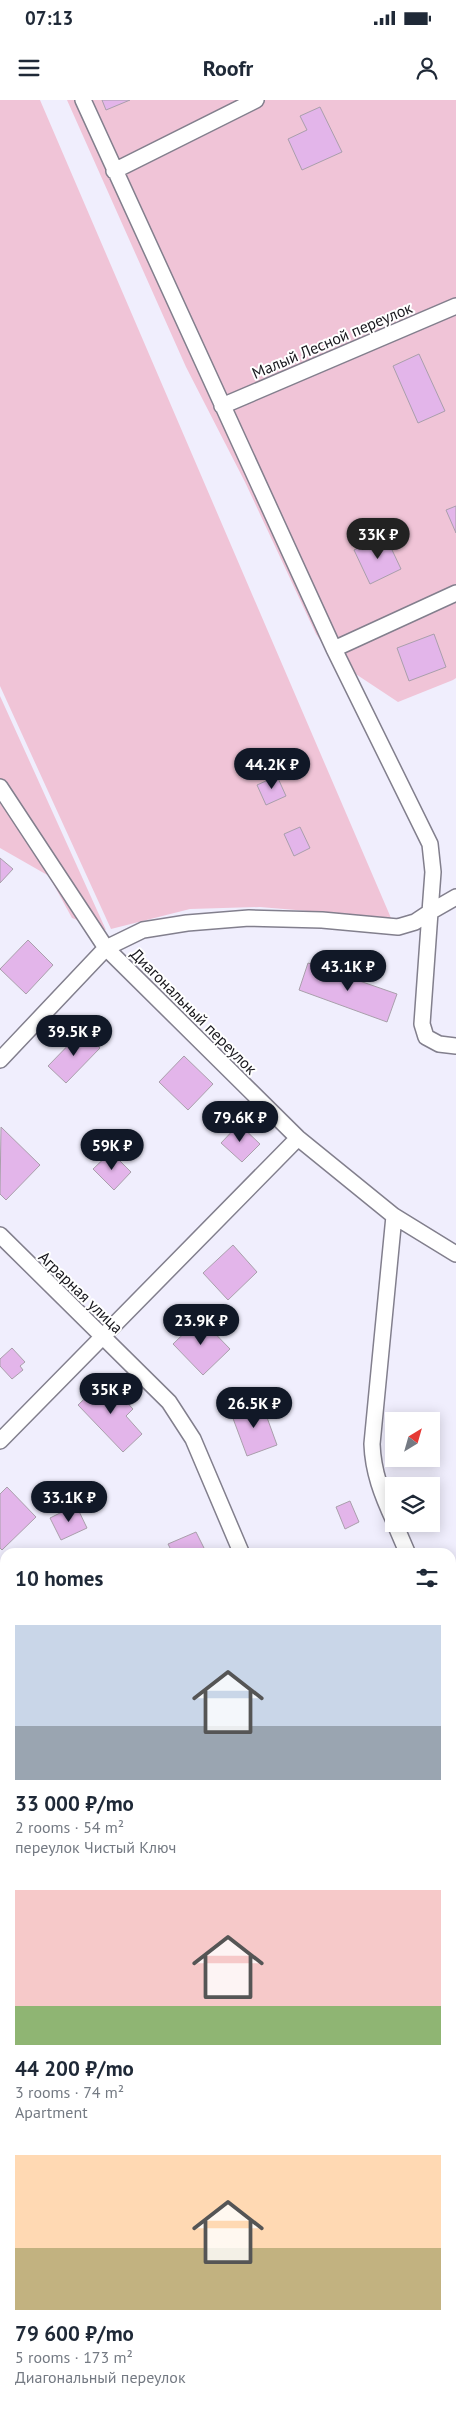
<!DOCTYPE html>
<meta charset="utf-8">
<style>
body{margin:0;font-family:"PT Sans",sans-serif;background:#f6f6f7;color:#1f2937;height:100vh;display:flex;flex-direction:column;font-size:19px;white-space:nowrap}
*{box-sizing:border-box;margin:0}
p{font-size:16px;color:#747a83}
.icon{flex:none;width:28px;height:28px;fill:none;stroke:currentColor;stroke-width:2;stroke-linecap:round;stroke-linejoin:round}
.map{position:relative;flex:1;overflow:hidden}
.side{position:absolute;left:0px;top:1448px;width:456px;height:866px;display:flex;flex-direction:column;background:#fff;border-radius:15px 15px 0 0;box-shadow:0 2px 12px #0003}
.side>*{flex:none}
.needle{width:32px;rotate:37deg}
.controls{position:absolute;left:385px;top:1312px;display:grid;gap:10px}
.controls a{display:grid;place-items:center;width:55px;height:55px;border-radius:0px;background:#fff;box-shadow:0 2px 12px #0003;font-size:25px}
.price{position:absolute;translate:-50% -42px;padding:0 11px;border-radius:18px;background:#111827;color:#fff;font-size:16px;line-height:32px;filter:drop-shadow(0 1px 2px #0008)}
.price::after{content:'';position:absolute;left:50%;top:30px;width:15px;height:11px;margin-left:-8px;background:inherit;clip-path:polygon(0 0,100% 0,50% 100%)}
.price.selected{background:#222;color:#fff}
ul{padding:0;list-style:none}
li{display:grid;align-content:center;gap:10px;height:265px;padding:0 15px}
li span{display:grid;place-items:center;height:155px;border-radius:0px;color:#555}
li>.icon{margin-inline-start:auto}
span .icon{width:90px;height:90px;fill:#fffc;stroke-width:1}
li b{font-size:21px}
h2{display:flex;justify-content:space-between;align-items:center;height:60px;padding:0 15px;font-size:21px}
.status{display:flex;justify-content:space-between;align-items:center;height:35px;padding:0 25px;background:#fff;direction:ltr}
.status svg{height:14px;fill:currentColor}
header{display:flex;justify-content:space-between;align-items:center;height:65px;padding:0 15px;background:#fff;font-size:22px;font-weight:800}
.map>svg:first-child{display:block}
.green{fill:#f0c4d7}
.building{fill:#e3b5ea;stroke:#a99fab}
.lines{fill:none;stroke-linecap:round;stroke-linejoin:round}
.minor-casing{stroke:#827f8d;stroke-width:18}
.minor{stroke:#fff;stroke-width:15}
.labels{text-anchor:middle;stroke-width:4;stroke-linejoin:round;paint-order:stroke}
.street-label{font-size:16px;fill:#19181e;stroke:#fff}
</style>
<div class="status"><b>07:13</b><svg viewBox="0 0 49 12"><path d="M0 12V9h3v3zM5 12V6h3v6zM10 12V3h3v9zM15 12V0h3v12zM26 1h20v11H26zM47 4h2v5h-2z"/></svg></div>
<header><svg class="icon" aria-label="menu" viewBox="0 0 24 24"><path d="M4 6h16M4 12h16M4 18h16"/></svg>Roofr<svg class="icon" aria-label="person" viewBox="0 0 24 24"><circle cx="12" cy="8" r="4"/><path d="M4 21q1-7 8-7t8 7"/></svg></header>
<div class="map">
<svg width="456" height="2313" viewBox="0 0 456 2313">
<rect width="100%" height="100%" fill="#f0eefd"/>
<path class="green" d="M0 0H40L391 818 260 807 190 809 111 829 0 586Z
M67 0H456V578L453 580 398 602 333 559 316 534 245 382 186 267Z
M0 596 106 830 72 818 49 776 0 748Z"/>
<path class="building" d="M102 0H130L106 10Z
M320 7 342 52 302 70 288 39 307 30 300 16Z
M419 254 445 311 418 323 393 266Z
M456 406V433L446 410Z
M385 435 401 469 370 484 354 450Z
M434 534 446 567 409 581 397 548Z
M277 676 286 696 266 705 257 685Z
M300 727 310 748 294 756 284 734Z
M0 758 13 769 0 783Z
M28 840 53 865 26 894 0 869Z
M308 863 397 894 387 922 299 890Z
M82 931 100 948 66 983 48 966Z
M184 956 213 984 188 1010 159 982Z
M239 1024 260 1044 242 1062 221 1043Z
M1 1027 40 1065 6 1100 0 1094Z
M111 1052 131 1072 114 1090 93 1069Z
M233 1145 257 1172 228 1200 203 1173Z
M200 1218 230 1249 203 1275 173 1244Z
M12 1248 25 1262 20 1266 23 1270 12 1279 0 1266V1259Z
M105 1279 133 1309 126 1316 142 1334 123 1352 78 1305Z
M261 1301 277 1345 247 1356 231 1313Z
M7 1387 36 1417 2 1450 0 1448V1394Z
M350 1401 359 1422 345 1429 336 1407Z
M76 1405 87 1428 61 1440 50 1418Z
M196 1432 206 1452H172L168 1444Z
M5 1768V1781L0 1771Z
M456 1800V1815L451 1804V1802Z
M4 1943 5 1978 0 1981V1946Z"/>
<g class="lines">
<defs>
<path id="minor" d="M114 71 256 0
M222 306 456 206
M334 549 456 493
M0 687 106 848 298 1038 394 1116 456 1154
M456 797 430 812 422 924 426 937 439 944 456 946
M0 960 106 848 143 830 187 823 249 818 322 820 398 827 415 822 430 812 433 772 430 744 334 549 83 0
M0 1135 169 1302 193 1339 241 1452
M0 1341 298 1038
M394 1421C382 1395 373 1372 372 1344L394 1116
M395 1424 407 1452
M451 1554 456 1565
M451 1635 456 1633
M0 1845 5 1855
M451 1945 456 1956
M0 2031 5 2028
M451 2141 456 2139
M272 2309 277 2313
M205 2313 208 2309"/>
</defs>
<use href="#minor" class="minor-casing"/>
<use href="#minor" class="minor"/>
</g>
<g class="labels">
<g class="street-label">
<text transform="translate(332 240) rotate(-23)" y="6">Малый Лесной переулок</text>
<text transform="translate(194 911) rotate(45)" y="6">Диагональный переулок</text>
<text transform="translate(81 1192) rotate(44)" y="6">Аграрная улица</text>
</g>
</g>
</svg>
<div class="controls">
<a><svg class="needle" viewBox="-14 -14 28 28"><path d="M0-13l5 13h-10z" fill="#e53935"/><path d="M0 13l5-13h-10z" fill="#747a83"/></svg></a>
<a><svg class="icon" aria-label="layers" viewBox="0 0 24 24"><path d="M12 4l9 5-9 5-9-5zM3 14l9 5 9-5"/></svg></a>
</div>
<b class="price selected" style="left:378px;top:460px">33K ₽</b>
<b class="price" style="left:272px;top:690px">44.2K ₽</b>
<b class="price" style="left:348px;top:892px">43.1K ₽</b>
<b class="price" style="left:74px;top:957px">39.5K ₽</b>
<b class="price" style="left:240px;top:1043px">79.6K ₽</b>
<b class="price" style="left:112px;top:1071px">59K ₽</b>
<b class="price" style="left:201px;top:1246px">23.9K ₽</b>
<b class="price" style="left:111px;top:1315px">35K ₽</b>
<b class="price" style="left:254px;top:1329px">26.5K ₽</b>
<b class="price" style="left:69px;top:1423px">33.1K ₽</b>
<section class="side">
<h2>10 homes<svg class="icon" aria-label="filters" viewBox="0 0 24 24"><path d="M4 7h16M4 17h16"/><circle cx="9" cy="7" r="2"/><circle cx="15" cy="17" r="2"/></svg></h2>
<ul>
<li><span style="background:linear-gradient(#c9d6e8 65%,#9aa5b1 0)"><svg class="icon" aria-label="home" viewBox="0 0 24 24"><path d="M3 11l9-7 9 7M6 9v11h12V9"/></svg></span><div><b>33 000 ₽/mo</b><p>2 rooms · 54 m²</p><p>переулок Чистый Ключ</p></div></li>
<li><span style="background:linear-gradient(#f6c9c9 75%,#8fb573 0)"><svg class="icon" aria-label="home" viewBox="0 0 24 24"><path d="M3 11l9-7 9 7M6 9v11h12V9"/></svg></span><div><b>44 200 ₽/mo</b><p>3 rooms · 74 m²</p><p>Apartment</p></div></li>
<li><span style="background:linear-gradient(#ffd9b3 60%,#c2b280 0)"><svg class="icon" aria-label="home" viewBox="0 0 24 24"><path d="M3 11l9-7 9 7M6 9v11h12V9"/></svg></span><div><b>79 600 ₽/mo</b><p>5 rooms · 173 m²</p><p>Диагональный переулок</p></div></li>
</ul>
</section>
</div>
